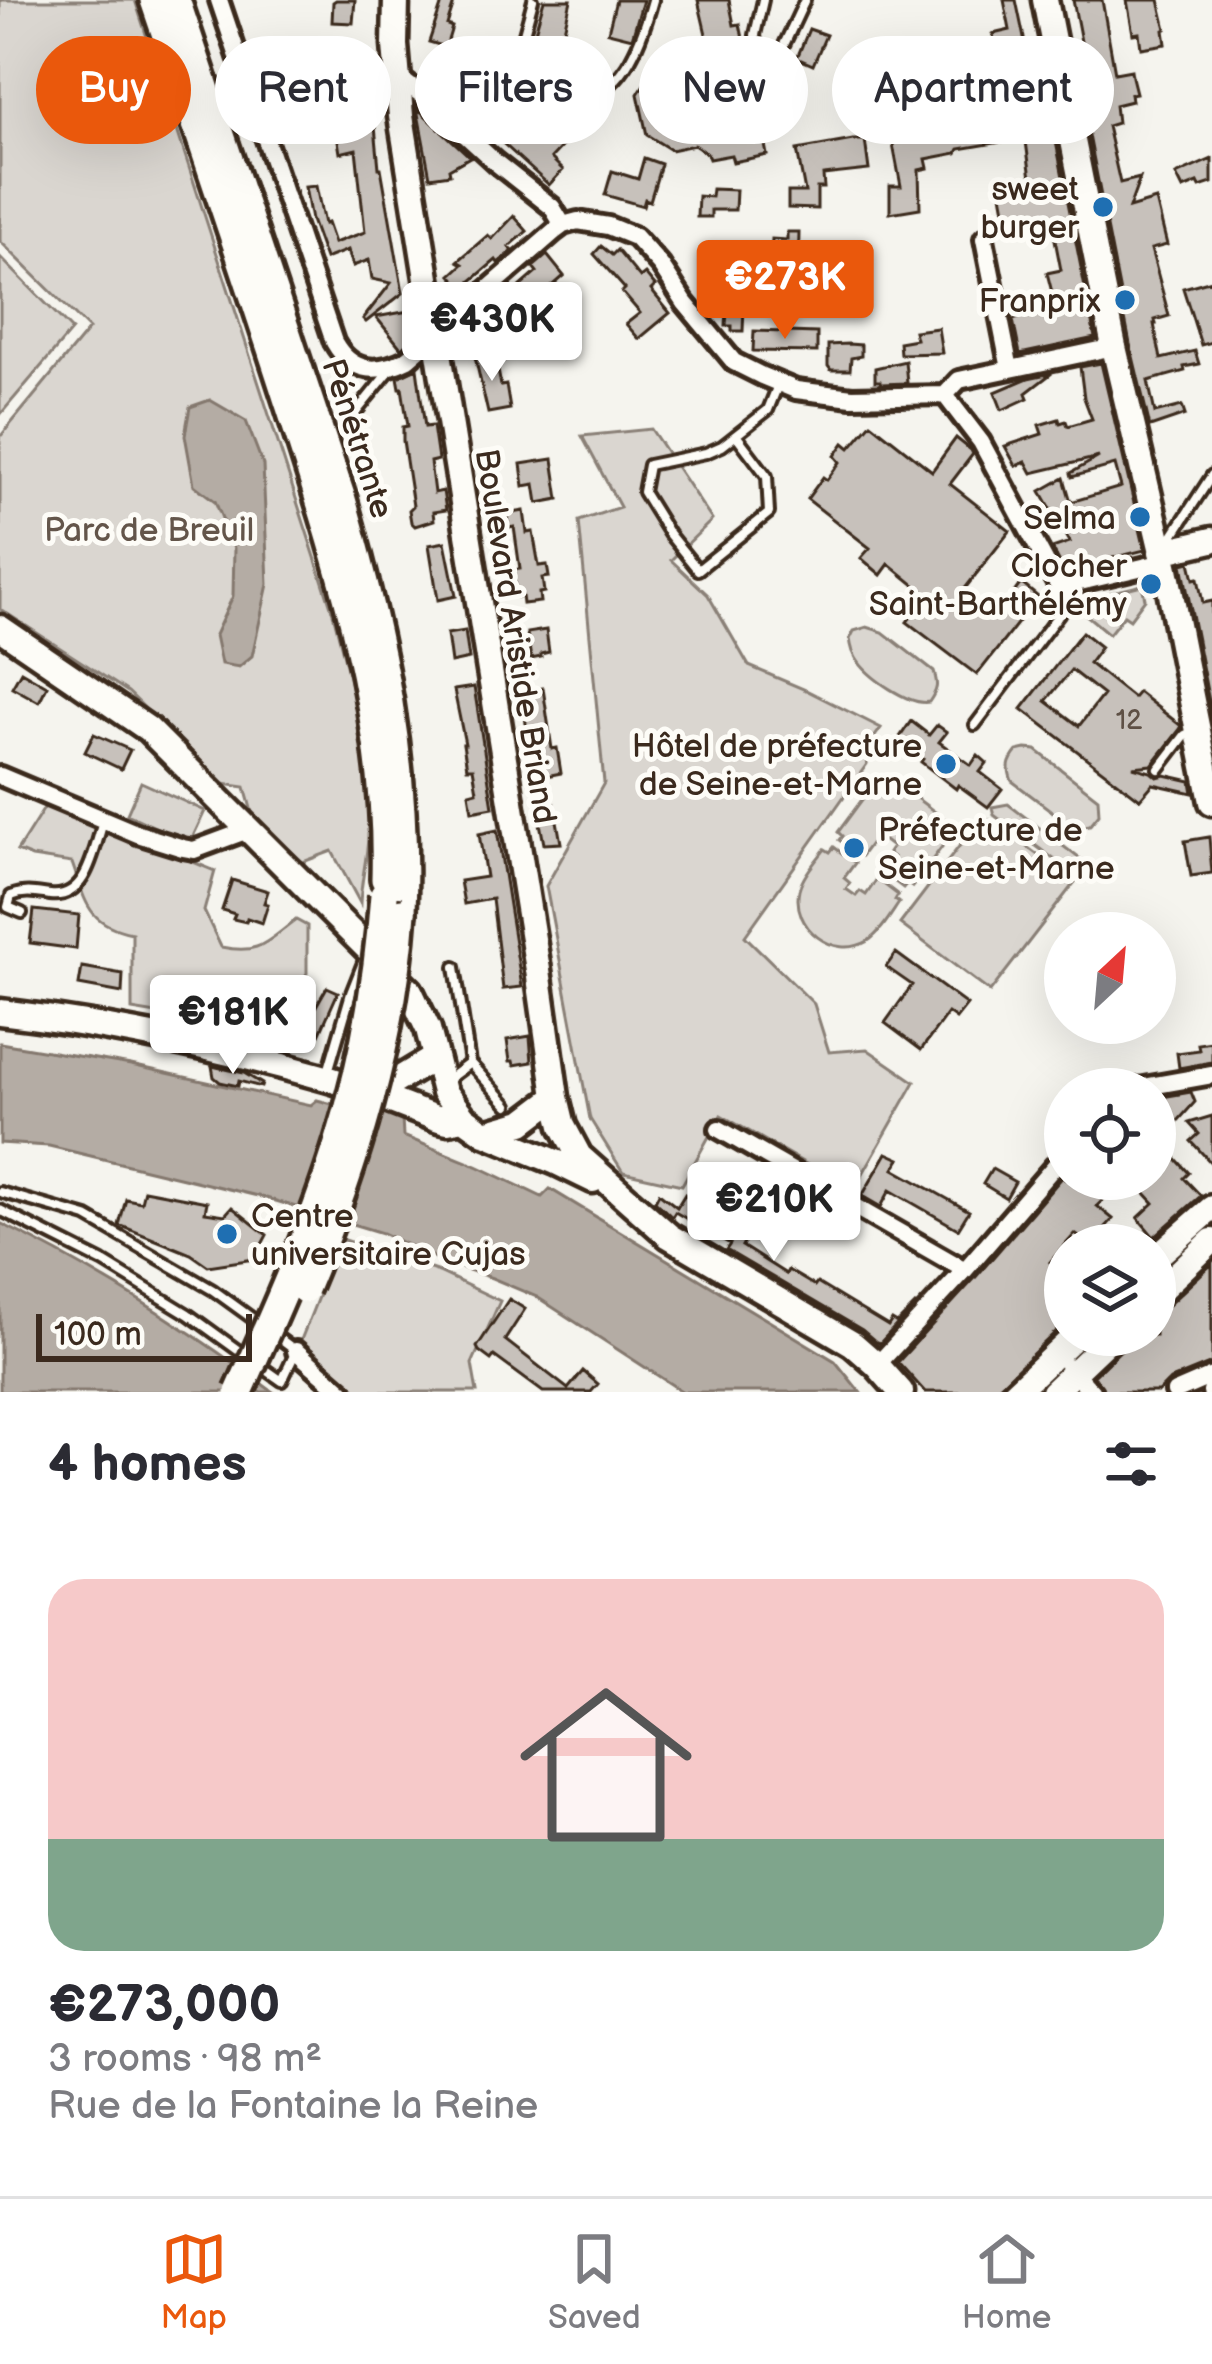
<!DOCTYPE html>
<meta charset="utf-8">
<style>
body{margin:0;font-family:"Balsamiq Sans",sans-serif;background:#f2f2f3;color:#2b2b33;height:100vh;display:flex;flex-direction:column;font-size:45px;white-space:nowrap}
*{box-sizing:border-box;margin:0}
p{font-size:39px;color:#7c7c81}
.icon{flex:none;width:66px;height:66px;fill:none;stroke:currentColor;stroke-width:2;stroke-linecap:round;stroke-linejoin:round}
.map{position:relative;height:1392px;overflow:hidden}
.side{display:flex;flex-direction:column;background:#fff;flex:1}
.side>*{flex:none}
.top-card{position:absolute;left:36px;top:36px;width:1140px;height:108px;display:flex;gap:24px}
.needle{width:78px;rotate:26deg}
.controls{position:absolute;left:1044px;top:912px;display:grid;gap:24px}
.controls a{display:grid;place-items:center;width:132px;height:132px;border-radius:50%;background:#fff;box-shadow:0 12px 48px #0002;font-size:60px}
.scale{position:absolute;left:36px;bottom:30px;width:216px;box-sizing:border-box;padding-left:12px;border:6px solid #3b2a1e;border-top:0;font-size:33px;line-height:42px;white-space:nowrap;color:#3b2a1e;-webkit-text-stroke:9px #fdfcf7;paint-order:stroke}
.price{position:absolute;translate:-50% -102px;padding:0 27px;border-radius:12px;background:#fff;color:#222;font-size:39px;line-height:78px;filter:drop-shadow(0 3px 6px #0008)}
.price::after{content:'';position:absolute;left:50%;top:72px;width:36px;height:27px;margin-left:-18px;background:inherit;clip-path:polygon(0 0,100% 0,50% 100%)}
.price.on{background:#ea580c;color:#fff}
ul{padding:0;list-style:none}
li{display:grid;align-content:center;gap:24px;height:636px;padding:0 48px}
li+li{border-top:3px solid #e1e1e2}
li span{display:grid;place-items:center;height:372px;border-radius:36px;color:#555}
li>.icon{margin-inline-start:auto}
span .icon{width:216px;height:216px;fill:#fffc;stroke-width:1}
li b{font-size:51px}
h2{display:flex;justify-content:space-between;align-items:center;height:144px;padding:0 48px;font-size:51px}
.pill{padding:0 42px;border-radius:54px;background:#fff;box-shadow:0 12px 48px #0002;font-size:42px;line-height:108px}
.pill.on{background:#ea580c;color:#fff}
.tabs{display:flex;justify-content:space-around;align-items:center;height:168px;border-top:3px solid #e1e1e2;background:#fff;font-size:33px;color:#7c7c81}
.tabs a{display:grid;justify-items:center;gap:6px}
.tabs .on{color:#ea580c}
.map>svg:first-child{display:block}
.green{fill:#dad6d0;stroke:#8a8077;stroke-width:3}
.water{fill:#b4aca4;stroke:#84786e;stroke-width:3}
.building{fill:#c7c1bb;stroke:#3b2a1e;stroke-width:3;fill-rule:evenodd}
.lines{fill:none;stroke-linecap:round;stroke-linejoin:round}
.lane-casing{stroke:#3b2a1e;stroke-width:16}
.street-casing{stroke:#3b2a1e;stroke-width:26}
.secondary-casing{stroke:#3b2a1e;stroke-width:33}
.primary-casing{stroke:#3b2a1e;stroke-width:36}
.lane{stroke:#fdfcf7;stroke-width:8}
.street{stroke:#fdfcf7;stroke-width:16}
.secondary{stroke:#fdfcf7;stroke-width:24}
.primary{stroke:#fdfcf7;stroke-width:27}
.primary-bridge-casing{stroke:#3b2a1e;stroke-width:36;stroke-linecap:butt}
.primary-bridge{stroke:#fdfcf7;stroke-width:27}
.poi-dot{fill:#1f6fb2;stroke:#fdfcf7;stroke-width:4.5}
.labels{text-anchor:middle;stroke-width:10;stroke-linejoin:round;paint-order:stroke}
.number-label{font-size:27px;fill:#5e5045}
.poi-label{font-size:33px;fill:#3b2a1e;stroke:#fdfcf7;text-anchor:end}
.street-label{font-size:33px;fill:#3b2a1e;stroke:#fdfcf7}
.park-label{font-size:33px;fill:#63554a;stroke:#fdfcf7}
</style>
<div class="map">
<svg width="1212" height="1392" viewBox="0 0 1212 1392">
<rect width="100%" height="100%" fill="#f5f4ee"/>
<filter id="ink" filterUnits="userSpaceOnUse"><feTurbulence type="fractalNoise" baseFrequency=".00833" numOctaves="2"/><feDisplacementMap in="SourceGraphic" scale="24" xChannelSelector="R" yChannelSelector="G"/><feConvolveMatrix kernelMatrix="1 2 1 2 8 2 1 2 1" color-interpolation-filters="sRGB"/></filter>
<g filter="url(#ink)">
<path class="green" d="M0 0H135L333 613C351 685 373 762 368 837 367 859 361 881 360 903L332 851 303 862 253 816 245 787 223 784 128 692 0 609V437L89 329 0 241Z
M0 257 72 330 0 415Z
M651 429 712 520 671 560 708 595 749 666 806 690 881 728 871 742 867 764 745 936 814 1004 829 1052 867 1049 915 1082 853 1191 721 1115 682 1185 623 1172 590 1119 546 886 604 783 579 521 620 507 582 436Z
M1142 585 1145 599 1130 619 1124 615 1109 634 1079 609 1088 598Z
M867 627 883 632 934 672C938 685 938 689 929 702 910 706 867 677 856 658 851 650 852 648 850 639L854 631Z
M1026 749 1036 750 1098 798 1099 814 1090 825 1074 828 1012 781C1007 768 1008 762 1017 751Z
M887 776 951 824 948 828 953 832 912 887 907 883 903 888 882 872 893 857 888 853 892 847 883 840 878 845 872 841 861 856 839 840 842 836 838 832 878 778 883 781Z
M141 782 205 811 190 843 127 814Z
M48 802 215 871 204 911 221 947C260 955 266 942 296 920L307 926V973L284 1013 260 1027 223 1025 132 1010V933C87 924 86 902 72 863L32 857 17 851Z
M1008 804 1088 865 1078 877 994 815 992 807Z
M983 815 1075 882 990 992 900 924Z
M834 847 855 863 844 878 850 883 846 889 856 896 860 891 866 895 877 879 898 895 895 900 899 903C890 916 881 932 868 941 833 961 791 927 799 890 803 875 816 861 825 849L830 852Z
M341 1239 439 1272 500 1301 472 1364 477 1392H351L299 1345Z"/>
<path class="water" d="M210 400 246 421 263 465 268 584 252 656 239 667 221 664 215 635 233 596 234 548 215 501 194 485 185 435 190 407Z
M0 1043 131 1065 311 1105 317 1100 340 1106 358 1105 402 1119 403 1136 477 1166 542 1197 550 1189 835 1361 860 1392H683L537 1297 492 1278 437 1259 382 1233 266 1198 49 1146 0 1143Z
M0 1223C97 1270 186 1327 273 1392H0Z"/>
<path class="building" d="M336 0H355L353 23 332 22 333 2Z
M443 0H455L447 25 452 27 446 47 429 42Z
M544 0H571L560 47 601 60 593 86 537 71 544 46 532 42Z
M616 0H643L632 38 608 32Z
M698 0H729L734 25 740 24 746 53 734 56 750 126 761 124 767 155 733 162 731 155 709 159 707 154 694 145 671 150 647 135 638 94 646 81 659 78 658 72 677 68 685 54 684 48 708 43Z
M1004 0H1016L1025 43 1036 41 1095 338 1020 354 1013 320 1049 307 1048 302 1054 300 1047 273 1061 270 1050 214 1007 221 1001 188 1024 185 1022 179 1031 178 1021 105 997 109 994 96 1002 94 1001 85 1032 79 1027 56 987 62 986 43 994 41 993 34 1010 30Z
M1073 0H1102L1115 73 1131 70 1132 77 1136 93 1130 94 1131 101 1115 105 1117 123 1107 126 1120 183 1140 178 1129 208 1156 200 1167 245 1151 249 1169 316 1155 320 1156 324H1154L1161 359 1195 351 1199 364 1184 367 1185 371 1148 381 1155 413 1182 406 1185 415 1150 427 1130 344 1074 59 1084 57Z
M1127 0H1159L1166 29 1164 30 1166 44 1141 48 1139 33 1133 34Z
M809 29 826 35 813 65 797 58Z
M360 76 364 107H367L369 116H374L379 168H381L403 293 366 322 363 319 391 283 372 279 369 260 353 266 348 250 325 259 311 220 305 187 316 186 324 224 327 223 334 243 365 232 356 149 340 153 335 122 347 120 343 92H338L336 81Z
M417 108 470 157 449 169 450 174 430 177Z
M496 110 535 144 549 129 566 142 551 158 563 170 549 185 497 138 492 142 477 129Z
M997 115 1001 142 959 149 957 153 926 159 928 168 919 170 920 208 890 213V186H901L891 134Z
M853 140H865L869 170 823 175 824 188H817V209L788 208V192H805L797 150Z
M644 158 661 164 650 201 645 199 643 206 605 195 612 171 638 179Z
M1212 159V183L1200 187 1198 183 1183 189 1176 175Z
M712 189 736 190 735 210H711V217H697L698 196 711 197Z
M514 216 527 231 509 247 513 251 498 263 496 260 463 288 451 275 463 264 458 261 488 235 492 239Z
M787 232H799L798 280H785L784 305 770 306 771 284 745 281 743 331H732V326H726L730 264H716L717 243H734L733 262 771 263 772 239 787 240Z
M601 246 612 255 617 250 640 278 645 274 655 286 651 290 670 313 639 339 626 324 640 313 622 292 625 289 594 254Z
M547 255 564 276 548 290 553 295 535 310 532 307 519 318 517 316 475 352 473 338 454 344 453 337 471 321 473 329 500 306 503 310 525 292 520 287 537 272 533 267Z
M1212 280V342L1201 345 1183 288Z
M414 310 418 333 401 348 376 317Z
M938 328 942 353 900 354 899 342 916 339 914 331Z
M754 331 817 333V352L753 351Z
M848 344 861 345V356L851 358 850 370H831L828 366V345Z
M495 354 501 386 506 385 510 409 488 413 475 357Z
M905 361 907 383 881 384 880 381H875V368Z
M1101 363 1145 550 1064 570 1052 548 1070 542 1041 491 1064 478 1071 502 1121 487 1115 465 1072 477 1071 473 1099 457 1032 473 1026 462 1016 466 1005 446 1042 434 1039 425 1059 419 1060 423 1066 421 1068 426 1092 419 1084 398 1080 367Z
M417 368 425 427 433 426 438 460 430 462 434 493 443 491 446 510 433 512 434 520 415 526 411 522 409 510 413 506 403 441V427L408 426 402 388H400L398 377Z
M1052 373 1026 393 1028 398 1002 410 995 392 1028 378Z
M871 423 932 471 956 438 971 450 973 454 950 484 1010 531 963 591 989 611 993 606 1000 612 1021 583 1038 597 977 675 907 622 927 595 889 564 881 575 861 558 870 548 807 499 823 477 827 480 840 462 835 456 844 443 850 448Z
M553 459 559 499 538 503 535 484 524 486 521 464Z
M524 511 527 533 533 532 539 566 547 565 549 577 542 578 544 592 539 593 540 602 523 604 522 596 517 597 512 570 520 569 514 527 509 528 507 514Z
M445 542 456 596 438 600 429 545Z
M1190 562 1194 579 1198 578 1203 603 1212 601V717L1182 564Z
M546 630 549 652 541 654V657L531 659 527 633Z
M465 631 469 659 451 663 447 634Z
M1082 632 1101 647 1089 663 1133 698 1138 692 1180 725 1181 728 1152 765 1133 767 1151 772 1157 777 1165 775 1191 781 1193 793 1153 784 1140 799 1022 709ZM1071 670 1103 695 1079 726 1046 701Z
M21 671 47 686 39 702 12 687Z
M474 687 493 807 472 811 469 793 477 791 473 768H467L463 744H465L454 690Z
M543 688 552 749 557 748 561 773 541 777 535 743 528 744 524 704 526 691Z
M911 721 929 735 937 725 947 732 939 742 971 765 978 755 987 763 980 772 1002 789 988 807 958 785 956 789 921 762 923 759 898 740Z
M94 734 130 750 121 769 85 752Z
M554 804 561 843 544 844 537 807Z
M497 830 522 987 503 989 492 899 464 904 460 881 486 877 479 834Z
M1209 837 1212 873 1191 876 1185 841Z
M232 880 268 891 264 903 268 904 262 923 247 918 246 922 233 919 235 914 222 910Z
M34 910 79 915 76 949 30 943Z
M896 953 967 1005 956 1019 948 1013 921 1050 885 1023 912 985 886 967Z
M82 967 123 974 122 993 79 985Z
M327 987 338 992 318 1037 306 1032 314 1015 312 1013Z
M530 1036 532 1062 514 1065 513 1061H510L507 1040Z
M1212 1042V1062L1179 1068 1177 1053 1199 1050 1198 1044Z
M212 1066 244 1073 262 1084 261 1087 239 1081 238 1086 220 1082 214 1077Z
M1191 1092 1195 1102 1160 1141 1189 1173 1184 1178 1201 1196 1154 1237 1138 1218 1154 1203 1132 1179H1155V1128L1165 1118 1162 1097Z
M1212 1116V1164L1191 1141 1199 1134 1189 1123Z
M887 1153 900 1159 894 1169 969 1211 958 1229 890 1190 881 1207 862 1196Z
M992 1169 1015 1182 1006 1198 983 1184Z
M1065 1174V1179H1124L1097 1206 1113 1219 1090 1245 1075 1234 1050 1262 1065 1273V1323L993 1392H925L898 1362 975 1278Z
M144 1190 207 1202 205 1212 225 1215 232 1207 267 1235 259 1250 261 1258 208 1266 191 1254 119 1225 126 1199 141 1202Z
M659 1193 677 1207 685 1194 740 1228 752 1207 761 1212 742 1246 786 1274 788 1270 815 1286 817 1283 888 1326 892 1320 897 1323 916 1304 880 1343 876 1342 862 1330 726 1250 730 1244 675 1212 672 1217 655 1201Z
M1212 1264V1363L1170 1380 1158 1392H1104L1094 1376 1124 1347 1129 1335H1155V1311L1166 1307Z
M509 1299 525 1309 505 1340 568 1389 583 1371 598 1384 591 1392H543L494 1356 491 1360 479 1351 477 1347Z"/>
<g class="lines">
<defs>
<path id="lane" d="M533 0 514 71 571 105C623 93 640 47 653 0
M763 0 755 35 757 50 776 59
M760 96 805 0
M353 416 391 369
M736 435 767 476 769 513 698 570 669 534 643 492 648 465 706 453 722 446 768 410 778 385
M1166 546 1212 475
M975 725 1059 614 1071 589
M1159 769 1185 735 1195 731
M22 913 8 907 11 896C26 890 36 893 50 895 87 900 94 849 103 822
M455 967 470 1063 508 1105
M328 1072 351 993 366 955
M447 1080 470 1063
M0 1192 87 1217 213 1290 260 1324
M0 1210 103 1262 188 1314 246 1356
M258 1364 282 1381 296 1351 272 1333"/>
<path id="street" d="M219 0 334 342C352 374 378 374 408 359L555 231 563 225 578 221 608 226 635 237 661 266 685 303 734 362 762 376 796 390 852 397 945 395 959 380 1114 347
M397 84 406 83 423 96 495 162 552 207 563 225
M984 239 1010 369
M945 395 981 442 1059 587 1164 562
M0 776 138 834 183 848 194 850 248 830
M1133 1089 1212 1075
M719 1129 965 1270
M296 1351 343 1392
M877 1365 965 1270 1065 1154
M1068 1366 1092 1392
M1175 1392 1212 1376
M1211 1392 1212 1390"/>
<path id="secondary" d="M396 0 395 45 401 116 538 970 556 1097 563 1126 579 1156 669 1236 853 1344 877 1365 901 1392
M1045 0 1114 347 1166 569 1212 802
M1161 552 1212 540
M0 628 148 729 410 991 428 1029 444 1092 464 1118 485 1133 556 1162 593 1180
M0 1012C110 1025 220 1048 326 1078 365 1089 401 1106 439 1119L448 1121 464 1118
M364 1090 391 1084 434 1058
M485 1133 523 1122 556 1097
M1155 1258 1212 1208
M1155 1295 1212 1241
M1015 1392 1076 1335
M1053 1392 1113 1335"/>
<path id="primary" d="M154 0C199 133 244 265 287 398 337 553 390 714 385 879
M176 0 341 496C381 637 408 764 402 912"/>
</defs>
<use href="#lane" class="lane-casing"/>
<use href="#street" class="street-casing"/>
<use href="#secondary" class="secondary-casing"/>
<use href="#primary" class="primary-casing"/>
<use href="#lane" class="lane"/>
<use href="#street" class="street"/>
<use href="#secondary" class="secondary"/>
<use href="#primary" class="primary"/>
<defs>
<path id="primary-bridge" d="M304 1289C355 1168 393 1043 402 912
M239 1392C276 1310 313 1227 339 1141 364 1061 378 978 384 895"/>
</defs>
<use href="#primary-bridge" class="primary-bridge-casing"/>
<use href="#primary-bridge" class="primary-bridge"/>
</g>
</g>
<g class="poi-dot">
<circle cx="1103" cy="207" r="12"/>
<circle cx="1125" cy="300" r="12"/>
<circle cx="1140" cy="517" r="12"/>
<circle cx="1151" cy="584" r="12"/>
<circle cx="946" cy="764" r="12"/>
<circle cx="854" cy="848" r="12"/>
<circle cx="227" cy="1234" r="12"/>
</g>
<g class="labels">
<g class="number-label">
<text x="1129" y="729">12</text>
</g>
<g class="poi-label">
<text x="1079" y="200">sweet<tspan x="1079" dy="38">burger</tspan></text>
<text x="1101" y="312">Franprix</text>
<text x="1116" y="529">Selma</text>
<text x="1127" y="577">Clocher<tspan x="1127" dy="38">Saint-Barthélémy</tspan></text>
<text x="922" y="757">Hôtel de préfecture<tspan x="922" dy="38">de Seine-et-Marne</tspan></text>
<text x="878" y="841" text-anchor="start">Préfecture de<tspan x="878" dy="38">Seine-et-Marne</tspan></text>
<text x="251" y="1227" text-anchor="start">Centre<tspan x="251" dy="38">universitaire Cujas</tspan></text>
</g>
<g class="street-label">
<text transform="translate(359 438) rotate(72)" y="12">Pénétrante</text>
<text transform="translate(517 636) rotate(81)" y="12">Boulevard Aristide Briand</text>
</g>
<g class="park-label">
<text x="149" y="541">Parc de Breuil</text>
</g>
</g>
</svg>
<div class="controls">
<a><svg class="needle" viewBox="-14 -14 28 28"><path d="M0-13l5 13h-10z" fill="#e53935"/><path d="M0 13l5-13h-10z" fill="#7c7c81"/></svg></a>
<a><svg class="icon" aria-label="locate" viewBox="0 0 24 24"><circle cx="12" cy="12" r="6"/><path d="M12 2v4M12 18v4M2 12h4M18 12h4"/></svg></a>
<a><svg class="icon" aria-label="layers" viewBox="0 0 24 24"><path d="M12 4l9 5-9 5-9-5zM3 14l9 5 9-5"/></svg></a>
</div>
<div class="scale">100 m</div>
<b class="price on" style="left:785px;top:342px">€273K</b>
<b class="price" style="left:492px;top:384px">€430K</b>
<b class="price" style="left:233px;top:1077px">€181K</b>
<b class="price" style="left:774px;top:1264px">€210K</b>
<div class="top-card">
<a class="pill on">Buy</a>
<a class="pill">Rent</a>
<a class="pill">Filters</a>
<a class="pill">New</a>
<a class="pill">Apartment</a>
</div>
</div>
<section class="side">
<h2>4 homes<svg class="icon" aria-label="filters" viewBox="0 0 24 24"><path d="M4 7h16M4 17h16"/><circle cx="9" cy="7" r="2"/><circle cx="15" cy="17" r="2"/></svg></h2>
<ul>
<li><span style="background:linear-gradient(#f6c9c9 70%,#7fa58c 0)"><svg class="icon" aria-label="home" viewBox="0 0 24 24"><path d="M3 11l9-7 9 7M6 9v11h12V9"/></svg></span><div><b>€273,000</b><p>3 rooms · 98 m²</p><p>Rue de la Fontaine la Reine</p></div></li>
</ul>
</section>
<nav class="tabs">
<a class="on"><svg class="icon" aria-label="map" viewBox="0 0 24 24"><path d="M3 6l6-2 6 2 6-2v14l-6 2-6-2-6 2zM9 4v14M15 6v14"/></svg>Map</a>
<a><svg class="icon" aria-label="saved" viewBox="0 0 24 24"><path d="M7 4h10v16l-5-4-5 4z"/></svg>Saved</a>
<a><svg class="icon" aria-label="home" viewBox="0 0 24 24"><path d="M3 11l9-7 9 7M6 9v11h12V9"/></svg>Home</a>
</nav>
